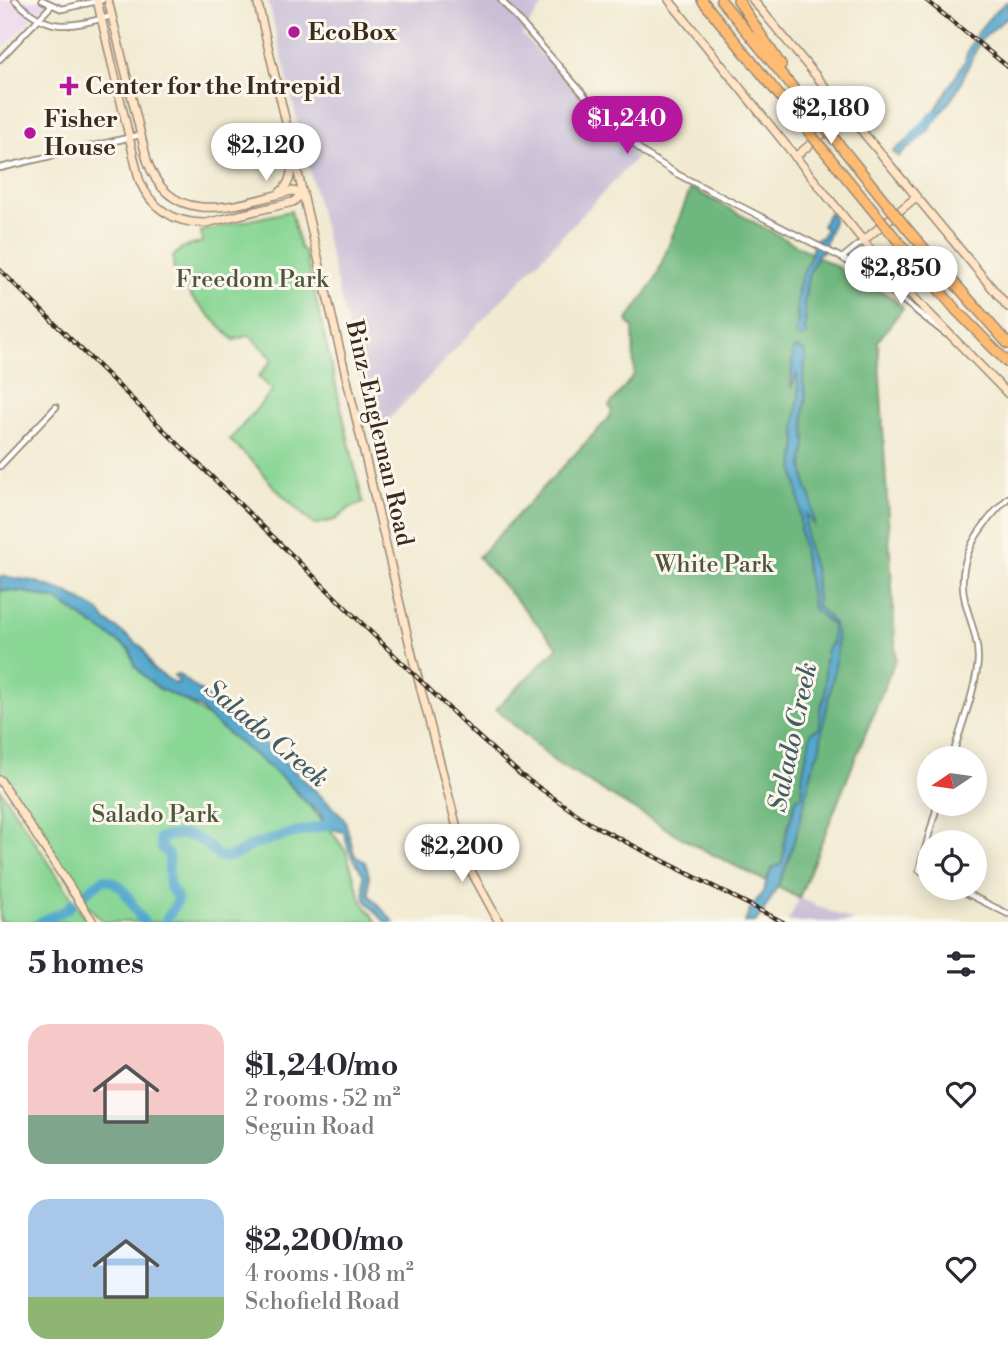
<!DOCTYPE html>
<meta charset="utf-8">
<style>
body{margin:0;font-family:"Libre Bodoni",serif;background:#f7f7f7;color:#2b2b33;height:100vh;display:flex;flex-direction:column;font-size:26px;white-space:nowrap}
*{box-sizing:border-box;margin:0}
p{font-size:23px;color:#7c7c81}
.icon{flex:none;width:38px;height:38px;fill:none;stroke:currentColor;stroke-width:2;stroke-linecap:round;stroke-linejoin:round}
.map{position:relative;height:922px;overflow:hidden}
.panel{display:flex;flex-direction:column;background:#fff;flex:1}
.panel>*{flex:none}
.needle{width:46px;rotate:257deg}
.controls{position:absolute;left:917px;top:746px;display:grid;gap:14px}
.controls a{display:grid;place-items:center;width:70px;height:70px;border-radius:50%;background:#fff;box-shadow:0 4px 18px #0003;font-size:35px}
.price{position:absolute;translate:-50% -60px;padding:0 16px;border-radius:24px;background:#fff;color:#222;font-size:23px;line-height:46px;filter:drop-shadow(0 2px 4px #0008)}
.price::after{content:'';position:absolute;left:50%;top:42px;width:21px;height:16px;margin-left:-10px;background:inherit;clip-path:polygon(0 0,100% 0,50% 100%)}
.price.selected{background:#b5179e;color:#fff}
ul{padding:0;list-style:none}
li{display:flex;align-items:center;gap:21px;height:175px;padding:0 28px}
li span{display:grid;place-items:center;flex:none;width:196px;height:140px;border-radius:21px;color:#555}
li>.icon{margin-inline-start:auto}
span .icon{width:84px;height:84px;fill:#fffc;stroke-width:1}
li b{font-size:30px}
h2{display:flex;justify-content:space-between;align-items:center;height:84px;padding:0 28px;font-size:30px}
.map>svg:first-child{display:block}
.built{fill:#e9d2ed}
.industrial{fill:#c9bfd7}
.green{fill:#89d695;stroke:#62805a;stroke-width:2}
.forest{fill:#6eb77e;stroke:#54704e;stroke-width:2}
.water{fill:#52a7ce;stroke:#466876;stroke-width:2}
.lines{fill:none;stroke-linecap:round;stroke-linejoin:round}
.river{stroke:#52a7ce;stroke-width:10}
.street-casing{stroke:#968a78;stroke-width:8}
.secondary-casing{stroke:#968a78;stroke-width:10}
.highway-casing{stroke:#968a78;stroke-width:12}
.street{stroke:#fff;stroke-width:4.5}
.secondary{stroke:#ffe4c6;stroke-width:7}
.highway{stroke:#ffbb71;stroke-width:9}
.rail-casing{stroke:#3b2a1e;stroke-width:4.5}
.rail{stroke:#fbf7ec;stroke-width:2;stroke-dasharray:5;stroke-linecap:butt}
.highway-bridge-casing{stroke:#968a78;stroke-width:12;stroke-linecap:butt}
.highway-bridge{stroke:#ffbb71;stroke-width:9}
.poi-dot{fill:#b5179e;stroke:#fbf7ec;stroke-width:2.5}
.labels{text-anchor:middle;stroke-width:6;stroke-linejoin:round;paint-order:stroke}
.poi-label{font-size:24px;font-weight:bold;fill:#3b2a1e;stroke:#fbf7ec;text-anchor:start}
.park-label{font-size:24px;fill:#4e553c;stroke:#fbf7ec}
.street-label{font-size:24px;fill:#3b2a1e;stroke:#fbf7ec}
.water-label{font-size:26px;font-style:italic;fill:#445c64;stroke:#fbf7ec}
</style>
<div class="map">
<svg width="1008" height="922" viewBox="0 0 1008 922">
<rect width="100%" height="100%" fill="#fbf7ec"/>
<filter id="ink" filterUnits="userSpaceOnUse"><feTurbulence type="fractalNoise" baseFrequency=".0143" numOctaves="2"/><feDisplacementMap in="SourceGraphic" scale="14" xChannelSelector="R" yChannelSelector="G"/><feConvolveMatrix kernelMatrix="1 2 1 2 8 2 1 2 1" color-interpolation-filters="sRGB"/></filter>
<filter id="wash" filterUnits="userSpaceOnUse"><feTurbulence type="fractalNoise" baseFrequency=".00686" numOctaves="4" result="noise"/><feDisplacementMap in="SourceGraphic" scale="28" xChannelSelector="R" yChannelSelector="G"/><feGaussianBlur stdDeviation="1.57" result="paint"/><feColorMatrix in="noise" values="0 0 0 0 0 0 0 0 0 0 0 0 0 0 0 0 0 1.4 0 .05"/><feComposite in="paint" operator="in"/></filter>
<g filter="url(#wash)">
<rect width="100%" height="100%" fill="#f1ead1"/>
<path class="built" d="M0 0H67L43 7 0 51Z"/>
<path class="industrial" d="M268 0H547L522 34 637 157 374 435Z
M799 898 855 922H788Z"/>
<path class="green" d="M291 211 300 248 305 252 363 503 350 508 335 520 314 525 275 488 255 464 230 440 273 390 258 377 273 359 249 335 234 340 193 299 174 272 173 257 182 248 203 242 201 231Z
M0 590 25 592 57 600 76 612 130 650 135 666 158 688 186 701 238 739 286 781 328 826 346 852 362 902 377 922H103L79 896 0 774Z
M0 789 88 922H0Z"/>
<path class="forest" d="M691 188 890 296 903 308 878 341 896 658 799 898 694 845 555 762 496 709 558 647 478 557 609 418 612 410 609 406 634 375 633 328 627 321 655 280Z"/>
<path class="water" d="M1008 1V16L980 41 957 91 927 132 898 157 893 151 924 129 965 61C969 39 990 14 1008 1Z
M831 213 834 218 823 251 818 254 808 276 804 305 806 327 804 328 807 336 799 337 795 334C800 324 797 318 797 308 796 285 803 274 811 255 813 249 812 245 815 239L822 237 826 229 822 226 828 214Z
M796 348 804 351 806 357 803 380 806 395 804 414 806 442 803 466 807 489 811 496 814 525 806 514V540L815 572 817 607C823 612 832 618 835 627 844 655 821 717 820 749L815 759C800 814 792 877 755 922H745L751 908 763 892 771 869 781 864 785 849 783 846 796 799 803 795C799 774 809 752 811 732L820 728V709L825 696V662L827 649 832 643V625L813 609 800 530V505L794 468 797 443 795 425 799 397 797 373 791 388 793 349Z
M0 576 33 581 66 592 99 611 104 619 143 648 153 669 176 684 179 682 174 675 178 674 243 723 340 814 345 821 355 856 365 862 369 876V895L394 922H385L365 900 363 874 349 851 344 832 327 828 319 812 307 803 286 781 209 718 201 708 158 688 147 679 135 666 130 650 57 600 25 592 0 590Z"/>
<g class="lines">
<path class="river" d="M912 140 935 115
M81 896 104 879C130 885 129 905 144 922
M40 922 66 910 72 904
M165 922 177 902V897L169 885V855L161 847 160 838C180 834 189 831 206 844 212 849 215 856 223 857 235 859 243 849 253 845 280 836 308 829 337 823"/>
</g>
</g>
<g filter="url(#ink)">
<g class="lines">
<defs>
<path id="street" d="M15 0C49 34 69 27 112 16
M42 0 62 9 102 0
M501 0 599 112 644 153 677 174 842 258 878 281 946 334
M0 59 51 6
M0 168 140 135
M842 258 863 241
M0 466 56 407
M952 758C960 729 977 687 978 659 978 638 970 621 965 601 955 558 979 527 1008 498
M929 875 919 870 938 803
M954 887 1008 914"/>
<path id="secondary" d="M97 0 139 179C150 208 175 224 206 223L293 202 303 193
M108 0 147 160C171 232 238 204 292 191L303 193
M257 0 414 663 461 843 470 869 499 922
M669 0 886 269 1008 394
M753 0 1008 307
M795 157 848 113
M280 192C291 184 291 172 293 159
M863 241 915 198
M0 780 93 922"/>
<path id="highway" d="M702 0 813 137
M721 0 825 127
M738 0 781 65
M909 231 1008 344
M897 240 956 310 1008 363"/>
</defs>
<use href="#street" class="street-casing"/>
<use href="#secondary" class="secondary-casing"/>
<use href="#highway" class="highway-casing"/>
<use href="#street" class="street"/>
<use href="#secondary" class="secondary"/>
<use href="#highway" class="highway"/>
<defs>
<path id="rail" d="M926 0 1008 67
M0 270 472 731 521 775 591 824 783 922"/>
</defs>
<use href="#rail" class="rail-casing"/>
<use href="#rail" class="rail"/>
<defs>
<path id="highway-bridge" d="M825 127 909 231
M813 137 897 240"/>
</defs>
<use href="#highway-bridge" class="highway-bridge-casing"/>
<use href="#highway-bridge" class="highway-bridge"/>
</g>
</g>
<g class="poi-dot">
<circle cx="294" cy="32" r="7"/>
<path d="M65.5 75.5h7v7h7v7h-7v7h-7v-7h-7v-7h7z"/>
<circle cx="30" cy="133" r="7"/>
</g>
<g class="labels">
<g class="poi-label">
<text x="308" y="40">EcoBox</text>
<text x="85" y="94">Center for the Intrepid</text>
<text x="44" y="127">Fisher<tspan x="44" dy="28">House</tspan></text>
</g>
<g class="park-label">
<text x="252" y="287">Freedom Park</text>
<text x="714" y="572">White Park</text>
<text x="155" y="822">Salado Park</text>
</g>
<g class="street-label">
<text transform="translate(380 433) rotate(77)" y="8">Binz-Engleman Road</text>
</g>
<g class="water-label">
<text transform="translate(267 733) rotate(40)" y="9">Salado Creek</text>
<text transform="translate(792 737) rotate(-78)" y="9">Salado Creek</text>
</g>
</g>
</svg>
<div class="controls">
<a><svg class="needle" viewBox="-14 -14 28 28"><path d="M0-13l5 13h-10z" fill="#e53935"/><path d="M0 13l5-13h-10z" fill="#7c7c81"/></svg></a>
<a><svg class="icon" aria-label="locate" viewBox="0 0 24 24"><circle cx="12" cy="12" r="6"/><path d="M12 2v4M12 18v4M2 12h4M18 12h4"/></svg></a>
</div>
<b class="price" style="left:831px;top:146px">$2,180</b>
<b class="price selected" style="left:627px;top:156px">$1,240</b>
<b class="price" style="left:266px;top:183px">$2,120</b>
<b class="price" style="left:901px;top:306px">$2,850</b>
<b class="price" style="left:462px;top:884px">$2,200</b>
</div>
<section class="panel">
<h2>5 homes<svg class="icon" aria-label="filters" viewBox="0 0 24 24"><path d="M4 7h16M4 17h16"/><circle cx="9" cy="7" r="2"/><circle cx="15" cy="17" r="2"/></svg></h2>
<ul>
<li><span style="background:linear-gradient(#f6c9c9 65%,#7fa58c 0)"><svg class="icon" aria-label="home" viewBox="0 0 24 24"><path d="M3 11l9-7 9 7M6 9v11h12V9"/></svg></span><div><b>$1,240/mo</b><p>2 rooms · 52 m²</p><p>Seguin Road</p></div><svg class="icon" aria-label="heart" viewBox="0 0 24 24"><path d="M12 20l-8-8c-3-5 5-10 8-4 3-6 11-1 8 4z"/></svg></li>
<li><span style="background:linear-gradient(#a9c7e8 70%,#8fb573 0)"><svg class="icon" aria-label="home" viewBox="0 0 24 24"><path d="M3 11l9-7 9 7M6 9v11h12V9"/></svg></span><div><b>$2,200/mo</b><p>4 rooms · 108 m²</p><p>Schofield Road</p></div><svg class="icon" aria-label="heart" viewBox="0 0 24 24"><path d="M12 20l-8-8c-3-5 5-10 8-4 3-6 11-1 8 4z"/></svg></li>
</ul>
</section>
